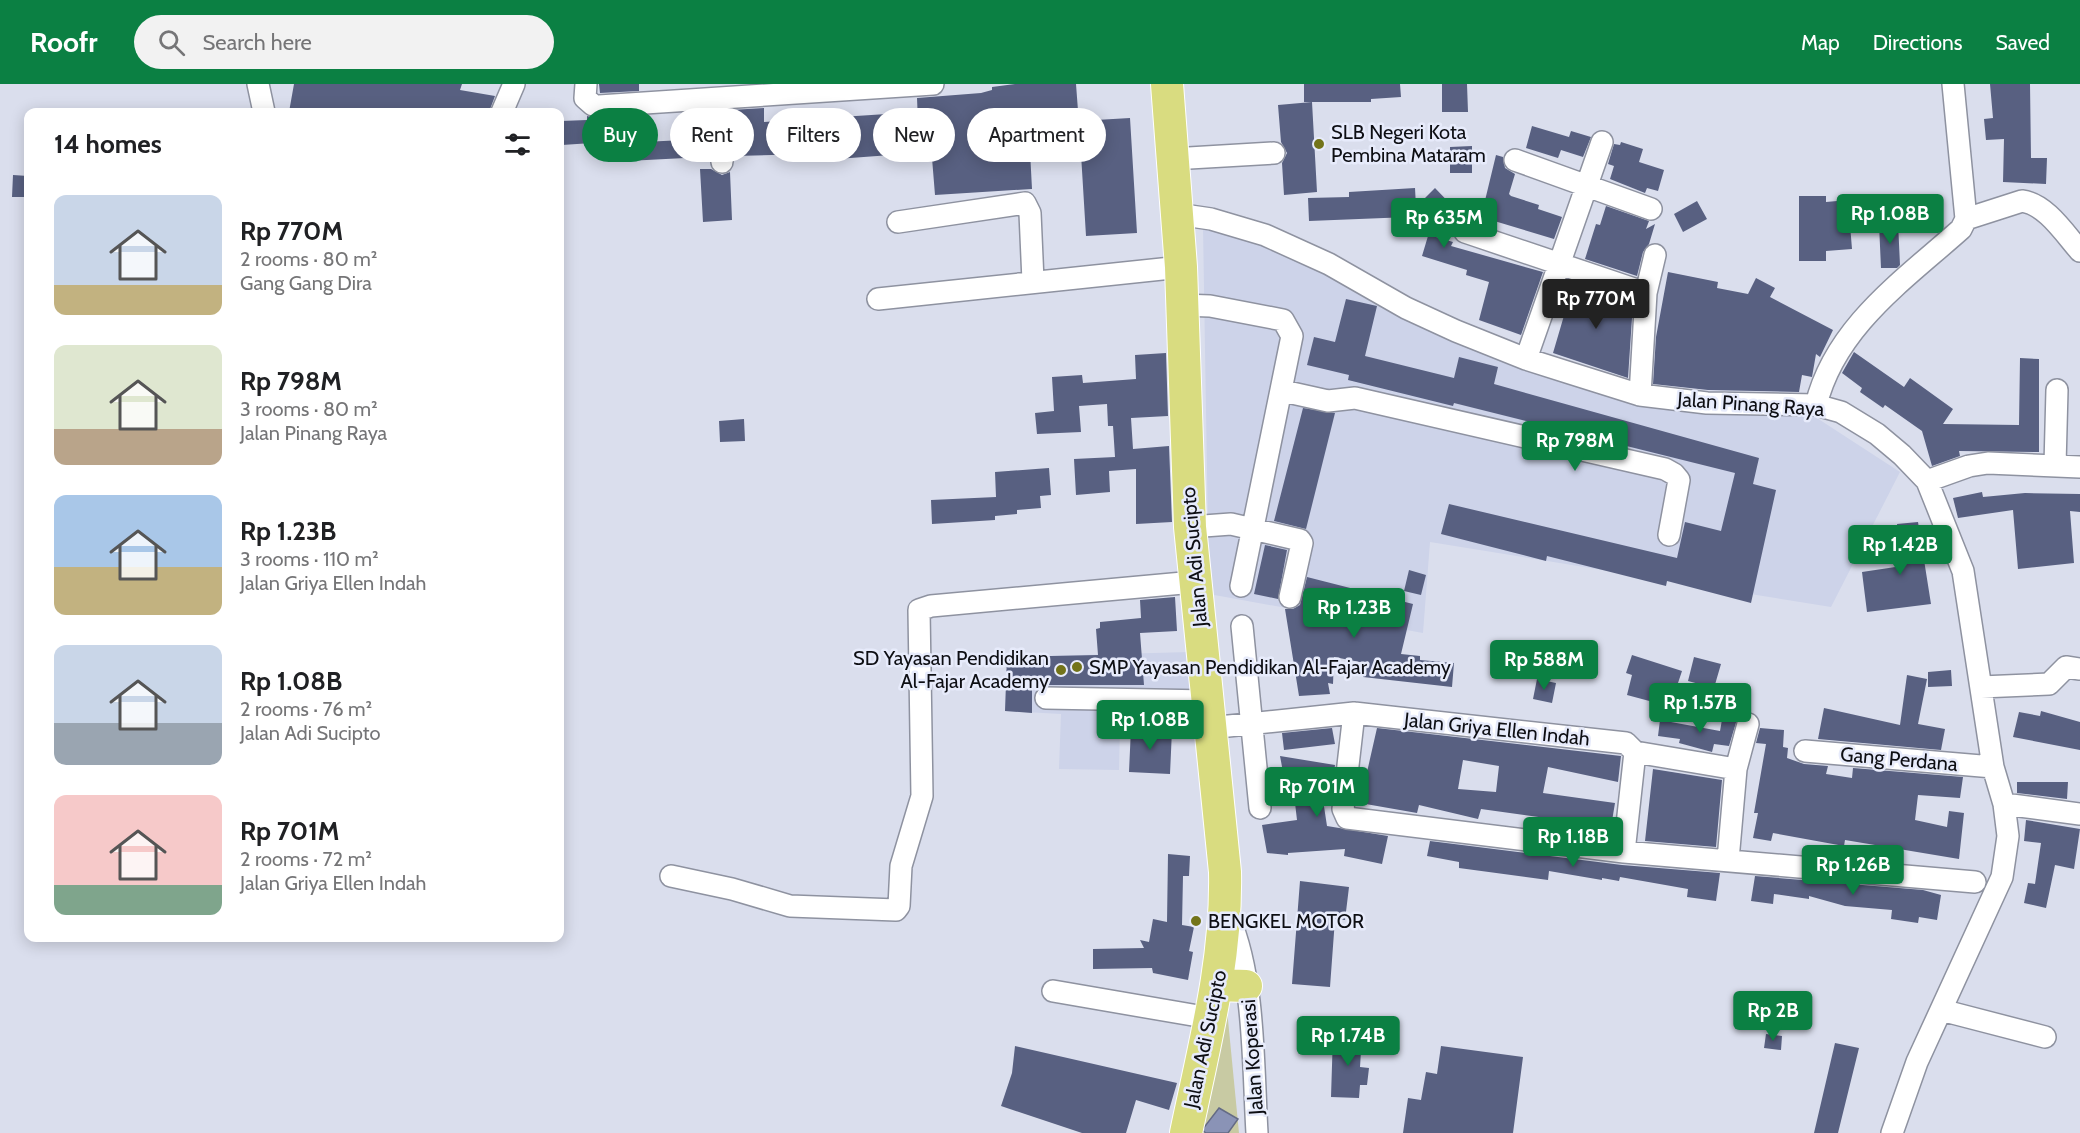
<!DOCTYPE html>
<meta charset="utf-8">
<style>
body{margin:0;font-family:Cabin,sans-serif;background:#f2f2f2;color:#202124;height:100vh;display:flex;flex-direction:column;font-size:22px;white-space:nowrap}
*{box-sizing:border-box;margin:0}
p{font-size:20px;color:#757577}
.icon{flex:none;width:33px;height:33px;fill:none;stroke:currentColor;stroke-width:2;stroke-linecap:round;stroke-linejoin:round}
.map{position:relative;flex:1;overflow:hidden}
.details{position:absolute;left:24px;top:24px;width:540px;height:834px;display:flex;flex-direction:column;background:#fff;border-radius:12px;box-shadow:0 3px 15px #0003}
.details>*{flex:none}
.top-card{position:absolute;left:582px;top:24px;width:570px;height:54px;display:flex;gap:12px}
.price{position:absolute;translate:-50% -51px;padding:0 14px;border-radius:6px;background:#0b8043;color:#fff;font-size:20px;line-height:39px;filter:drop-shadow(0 2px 3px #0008)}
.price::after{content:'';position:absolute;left:50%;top:36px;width:18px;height:14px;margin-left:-9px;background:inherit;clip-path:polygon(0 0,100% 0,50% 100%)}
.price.active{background:#222;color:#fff}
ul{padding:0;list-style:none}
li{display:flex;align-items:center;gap:18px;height:150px;padding:0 30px}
li span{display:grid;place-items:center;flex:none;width:168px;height:120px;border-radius:12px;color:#555}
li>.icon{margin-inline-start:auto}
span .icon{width:72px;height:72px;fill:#fffc;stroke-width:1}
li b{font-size:26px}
h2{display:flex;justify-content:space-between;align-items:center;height:72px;padding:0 30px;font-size:26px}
.tag{padding:0 21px;border-radius:27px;background:#fff;box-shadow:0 3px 15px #0003;font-size:21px;line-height:54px}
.tag.active{background:#0b8043;color:#fff}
header{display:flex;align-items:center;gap:36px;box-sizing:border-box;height:84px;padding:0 30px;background:#0b8043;color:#fff}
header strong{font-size:28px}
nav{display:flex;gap:33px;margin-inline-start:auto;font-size:21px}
.search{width:420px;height:54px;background:#f2f2f2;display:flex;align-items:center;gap:15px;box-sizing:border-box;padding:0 21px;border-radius:33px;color:#757577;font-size:22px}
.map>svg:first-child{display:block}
.built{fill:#cdd3e9}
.green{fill:#c8caa3}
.water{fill:#8a93b6;stroke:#646b85;stroke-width:1.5}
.building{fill:#586081;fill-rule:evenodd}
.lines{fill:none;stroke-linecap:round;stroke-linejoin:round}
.minor-casing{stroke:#8e92a0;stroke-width:24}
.highway-casing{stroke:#fff;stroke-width:34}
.minor{stroke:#fff;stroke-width:21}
.highway{stroke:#d9dc80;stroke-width:32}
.poi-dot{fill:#73741a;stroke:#e7ebfb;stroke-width:2}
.labels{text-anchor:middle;stroke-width:5;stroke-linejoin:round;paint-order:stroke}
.poi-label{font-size:20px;fill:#0d0e13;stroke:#e7ebfb;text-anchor:start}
.street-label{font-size:20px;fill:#0d0e13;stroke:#e7ebfb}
</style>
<header>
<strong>Roofr</strong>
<div class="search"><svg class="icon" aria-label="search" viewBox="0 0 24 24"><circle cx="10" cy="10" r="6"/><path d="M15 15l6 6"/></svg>Search here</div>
<nav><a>Map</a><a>Directions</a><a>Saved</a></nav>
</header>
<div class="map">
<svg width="2080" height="1049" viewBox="0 0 2080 1049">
<rect width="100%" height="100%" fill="#dadeed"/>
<path class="built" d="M1203 142 1255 147 1420 234 1628 303 1803 325 1900 388 1831 523 1430 458 1423 549 1209 510Z
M1190 568 1197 642 1120 643 1119 686 1059 685 1061 630 1005 627 1007 573Z"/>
<path class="green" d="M1225 905 1239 1049H1195Z"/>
<path class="water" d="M1219 1024 1238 1035 1228 1049H1206L1202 1046Z"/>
<path class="building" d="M294 0H462L460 6 495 12 489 28 446 24 445 28H289Z
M599 0H639V7L600 9Z
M1015 0H1076L1079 40 1050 42V46L1029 48 1032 105 935 111 929 37 918 38 917 14 981 9 992 6V3Z
M1304 0H1400L1401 13 1371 15V18H1304Z
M1442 0H1467L1468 28H1442Z
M1990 0H2030L2031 74H2047L2046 100 2003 98 2004 55 1986 56 1984 35 1993 34Z
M1312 18 1317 108 1284 111 1282 79 1287 69 1281 58 1278 21Z
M764 24V38L902 29 904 70 810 77V70L734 72 731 26Z
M587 32 600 35 641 32 643 58 684 56 685 74 608 78 607 58 562 61 561 37 587 36Z
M1130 34 1137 149 1086 152 1079 37Z
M1532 42 1569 53 1571 47 1591 53 1583 73 1561 66 1558 74 1526 64Z
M1621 58 1643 65 1639 78 1664 86 1658 107 1647 104 1645 109 1610 95 1614 82 1608 80 1614 60 1620 61Z
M1472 62V89H1450V63Z
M1496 71 1503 73 1505 84 1515 90 1509 110 1511 112 1539 121 1538 125 1562 133 1554 155 1481 133Z
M700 85H711L722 91 730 88 732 136 703 138Z
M13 91 28 92V113H12Z
M1415 104 1416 123 1435 104 1460 130 1436 153 1453 158 1451 162 1543 188 1521 251 1479 236 1489 198 1466 191 1467 186 1422 172 1434 132 1309 137 1308 114 1349 113V108Z
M1799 112H1826V118L1848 116 1852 165 1826 167V177H1799Z
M1697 117 1707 135 1683 148 1674 130Z
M1606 122 1649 137 1646 145 1655 140 1649 160 1643 168 1637 192 1585 175 1596 140 1600 141Z
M1898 138 1900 181 1897 184H1881L1879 140Z
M1668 188 1718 198 1717 204 1748 210 1756 194 1775 204 1770 213 1833 246 1820 273 1816 270 1812 293 1802 291 1799 308 1708 306 1653 300 1656 253Z
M1567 198 1633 219 1628 294 1553 269 1568 218 1561 214Z
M1346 215 1377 222 1365 272 1454 294 1459 273 1498 283 1494 300 1759 374 1753 400 1776 406 1751 519 1667 497 1666 502 1547 472 1546 477 1441 450 1449 420 1677 474 1685 438 1721 447 1735 389 1454 319 1453 322 1348 296 1349 291 1307 281 1314 253 1335 258Z
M1854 268 1904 303 1910 294 1953 325 1943 340 2019 341 2020 274 2039 275V368L1959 367 1960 372 1932 382 1922 347 1885 321 1883 324 1860 308 1862 304 1842 289Z
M1166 269 1168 332 1131 334 1133 365 1169 362 1172 438 1136 440V385L1109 387 1110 408 1076 411 1074 375 1115 373 1113 342H1108L1107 320 1079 322 1081 348 1037 350 1035 329 1054 327 1052 293 1082 291 1083 299 1136 295 1135 271Z
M1303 324 1335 329 1306 445 1274 437Z
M744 335 745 357 720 358 719 337Z
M1049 384 1051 411 1040 412 1041 424 1017 426V430L995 432V436L932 440 931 416 996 413 995 388Z
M1982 408 1983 413 2025 409 2080 410V428L2070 427 2074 479 2018 485 2013 426 1958 434 1953 414Z
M1918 438 1931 520 1867 528 1862 488 1902 482 1897 440Z
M1265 461 1287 466 1278 515 1254 510Z
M1409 486 1426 491 1421 511 1404 507Z
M1307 493 1413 520 1401 570 1420 572V576L1454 579 1452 603 1363 593 1365 579 1334 573 1333 600 1328 599 1330 610 1299 612 1285 525H1293L1300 521Z
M1175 513 1177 547 1140 549 1144 601H1032V629L1005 627 1007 573 1098 571 1096 545 1100 544V538L1141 534 1140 516Z
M1632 571 1682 587 1676 605 1672 604 1668 622 1627 611 1632 591 1626 589Z
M1694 573 1721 580 1714 604 1688 597Z
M1951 586 1952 602 1928 603V588Z
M1907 591 1927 595 1918 640 1945 645 1941 666 1818 655 1824 624 1900 641Z
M1537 595 1556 599 1552 619 1533 615Z
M2041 627 2080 638V666L2013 653 2019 628 2040 632Z
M1723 630 1738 632 1729 662 1714 660 1712 668 1679 659 1680 655 1658 652 1660 636 1720 647Z
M1131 644 1172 646 1170 690 1129 688Z
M1332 644 1335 660 1284 666 1282 649Z
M1377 644 1621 672 1618 698 1548 683 1543 709 1615 719 1611 743 1481 725 1478 735 1419 721 1417 729 1360 719ZM1463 676 1499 682 1496 708 1458 705Z
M1760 644 1784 646 1783 663 1788 664 1787 674 1804 680 1828 682 1826 690 1852 694 1853 684 1963 693 1960 714 1918 711 1915 736 1947 743 1949 727 1964 729 1959 775 1845 756 1844 762 1773 749 1771 757 1753 754 1758 729H1754L1766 660 1756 659Z
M1280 672 1335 681 1332 705 1321 703 1327 742 1388 752 1382 780 1344 772 1345 765 1288 769V771L1267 769 1262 741 1297 736 1293 702 1281 703 1280 688H1283Z
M1653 685 1722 696 1716 763 1645 757Z
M2017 698H2068L2067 715 2017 709Z
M2026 736 2080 745 2074 785 2055 781 2046 824 2024 819 2028 799 2035 800 2041 759 2024 757Z
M1430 757 1622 781 1720 789 1716 817 1687 813 1688 805 1620 793 1619 797 1602 794V796L1549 787 1548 796 1459 784V778L1427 772Z
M1168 770 1190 772 1189 792H1183L1182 841 1194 843 1189 867 1193 868 1188 896 1153 889 1152 884 1093 885V865L1144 864 1140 856 1149 858 1153 835 1167 838Z
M1755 792 1923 806 1941 811 1937 836 1919 833 1918 839 1891 835 1892 826 1845 822 1809 812V815L1774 810 1773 820 1751 817Z
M1300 797 1349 803 1345 836 1335 835 1330 903 1292 900Z
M1333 950 1362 951 1360 983 1369 984 1367 1001H1360L1359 1014 1331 1013Z
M1766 950 1782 952 1781 966 1764 964Z
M1835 959 1859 964 1838 1049H1814Z
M1015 962 1177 999 1169 1026 1136 1016 1126 1049H1082L1001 1022 1012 989Z
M1441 962 1523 973 1513 1049H1403L1408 1014 1421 1016 1426 988 1437 990Z"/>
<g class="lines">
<defs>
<path id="minor" d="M258 0 264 28
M586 0 585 14 593 21 599 22 933 0
M718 16 722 78
M502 28 514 0
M1172 75 1274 69
M1515 76 1651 125
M1177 130 1211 135 1265 151 1329 180 1406 224 1456 247 1526 275 1570 289 1640 311 1707 319 1816 321 1841 328 1877 350 1902 371 1927 397 1963 487 1993 683 2004 720 2080 730
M1966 135 2022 117C2046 120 2065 150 2080 167
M898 138 1025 119 1030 129 1033 197
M1465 148 1646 209
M878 215 1181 183
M1182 221 1210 222 1283 236 1292 252 1241 502
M1526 275 1602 58
M1283 307 1328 317 1355 314 1665 385 1674 390 1679 396 1669 451
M1640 311 1646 209 1655 171
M1816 321C1835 243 1904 196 1961 145L1966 135 1953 0
M2055 381 2057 306
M1927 397 1969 382 1988 379 2080 383
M1190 443 1231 440 1300 456 1302 459 1290 513
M1242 542 1260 724
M1981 603 2049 600 2066 583 2080 585
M1046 614 1208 617
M1354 629 1343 725 1347 734 1624 768 1975 798
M1209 644 1354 629 1626 659 1635 668
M1805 667 1993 683
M1635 668 1736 685
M1624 768 1635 668
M1728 776 1736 685 1748 640
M671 792 732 805 790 822 896 826 899 822 901 782 922 712 919 526 931 522 1194 498
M1229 834C1255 894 1253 983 1257 1049
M1053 907 1210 934
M1941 926 2045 953
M1892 1049 1917 978 2002 793 2008 752 2004 720"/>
<path id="highway" d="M1167 0 1181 183 1190 443 1225 788C1227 877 1204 962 1186 1049
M1217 901 1246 902"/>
</defs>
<use href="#minor" class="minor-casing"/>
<use href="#highway" class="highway-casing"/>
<use href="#minor" class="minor"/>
<use href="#highway" class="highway"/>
</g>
<g class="poi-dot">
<circle cx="1319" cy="60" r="6"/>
<circle cx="1077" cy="583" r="6"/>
<circle cx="1061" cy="586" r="6"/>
<circle cx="1196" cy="837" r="6"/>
</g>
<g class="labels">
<g class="poi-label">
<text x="1331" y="55">SLB Negeri Kota<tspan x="1331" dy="23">Pembina Mataram</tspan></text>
<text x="1049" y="581" text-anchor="end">SD Yayasan Pendidikan<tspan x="1049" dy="23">Al-Fajar Academy</tspan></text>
<text x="1089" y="590">SMP Yayasan Pendidikan Al-Fajar Academy</text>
<text x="1208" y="844">BENGKEL MOTOR</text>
</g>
<g class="street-label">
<text transform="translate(1751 320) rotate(4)" y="7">Jalan Pinang Raya</text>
<text transform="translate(1194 473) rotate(-95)" y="7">Jalan Adi Sucipto</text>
<text transform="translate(1497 645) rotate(6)" y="7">Jalan Griya Ellen Indah</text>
<text transform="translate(1899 675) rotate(5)" y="7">Gang Perdana</text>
<text transform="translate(1205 955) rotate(-78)" y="7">Jalan Adi Sucipto</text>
<text transform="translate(1252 973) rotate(-94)" y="7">Jalan Koperasi</text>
</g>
</g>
</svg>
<b class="price" style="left:1890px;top:161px">Rp 1.08B</b>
<b class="price" style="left:1444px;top:165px">Rp 635M</b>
<b class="price active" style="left:1596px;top:246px">Rp 770M</b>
<b class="price" style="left:1575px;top:388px">Rp 798M</b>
<b class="price" style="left:1900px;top:492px">Rp 1.42B</b>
<b class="price" style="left:1354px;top:555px">Rp 1.23B</b>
<b class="price" style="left:1544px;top:607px">Rp 588M</b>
<b class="price" style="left:1700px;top:650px">Rp 1.57B</b>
<b class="price" style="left:1150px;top:667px">Rp 1.08B</b>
<b class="price" style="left:1317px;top:734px">Rp 701M</b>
<b class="price" style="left:1573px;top:784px">Rp 1.18B</b>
<b class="price" style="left:1853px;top:812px">Rp 1.26B</b>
<b class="price" style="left:1773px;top:958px">Rp 2B</b>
<b class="price" style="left:1348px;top:983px">Rp 1.74B</b>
<div class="top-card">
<a class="tag active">Buy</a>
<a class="tag">Rent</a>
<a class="tag">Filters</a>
<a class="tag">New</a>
<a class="tag">Apartment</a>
</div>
<section class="details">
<h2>14 homes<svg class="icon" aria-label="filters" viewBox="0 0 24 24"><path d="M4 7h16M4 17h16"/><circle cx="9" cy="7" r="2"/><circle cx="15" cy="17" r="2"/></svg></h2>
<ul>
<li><span style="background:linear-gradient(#c9d6e8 75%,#c2b280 0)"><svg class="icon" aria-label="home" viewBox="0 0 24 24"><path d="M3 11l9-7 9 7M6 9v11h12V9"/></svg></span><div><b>Rp 770M</b><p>2 rooms · 80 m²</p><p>Gang Gang Dira</p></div></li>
<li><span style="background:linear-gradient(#dfe7d0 70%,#b9a48a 0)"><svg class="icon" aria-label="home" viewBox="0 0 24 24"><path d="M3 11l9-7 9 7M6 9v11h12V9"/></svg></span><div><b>Rp 798M</b><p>3 rooms · 80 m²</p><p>Jalan Pinang Raya</p></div></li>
<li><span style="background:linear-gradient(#a9c7e8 60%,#c2b280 0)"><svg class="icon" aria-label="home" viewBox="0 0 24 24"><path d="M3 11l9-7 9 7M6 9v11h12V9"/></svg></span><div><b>Rp 1.23B</b><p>3 rooms · 110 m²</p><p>Jalan Griya Ellen Indah</p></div></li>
<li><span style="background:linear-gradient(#c9d6e8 65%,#9aa5b1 0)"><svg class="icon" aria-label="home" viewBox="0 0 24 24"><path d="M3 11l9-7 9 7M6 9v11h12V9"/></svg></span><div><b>Rp 1.08B</b><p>2 rooms · 76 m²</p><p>Jalan Adi Sucipto</p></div></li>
<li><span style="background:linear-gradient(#f6c9c9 75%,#7fa58c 0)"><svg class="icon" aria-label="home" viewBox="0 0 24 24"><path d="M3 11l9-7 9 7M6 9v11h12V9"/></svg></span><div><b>Rp 701M</b><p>2 rooms · 72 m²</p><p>Jalan Griya Ellen Indah</p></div></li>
</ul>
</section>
</div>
